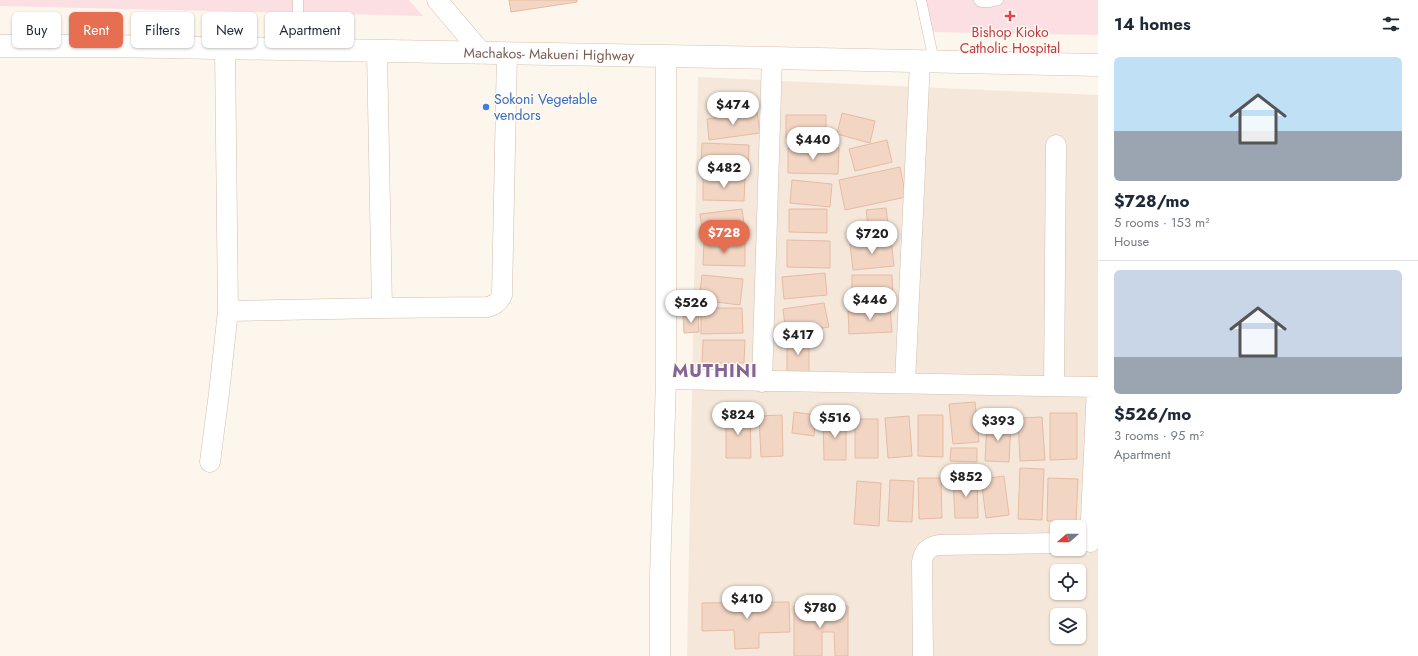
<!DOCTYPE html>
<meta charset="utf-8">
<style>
body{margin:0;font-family:Jost,sans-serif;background:#f6f6f7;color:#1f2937;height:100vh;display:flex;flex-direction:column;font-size:15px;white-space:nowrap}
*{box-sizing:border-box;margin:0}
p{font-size:13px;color:#747a83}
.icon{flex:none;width:22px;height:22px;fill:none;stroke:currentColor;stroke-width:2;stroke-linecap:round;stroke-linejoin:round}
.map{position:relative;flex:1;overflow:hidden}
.drawer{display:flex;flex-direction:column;background:#fff;width:320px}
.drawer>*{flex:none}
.guide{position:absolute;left:12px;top:12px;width:380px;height:36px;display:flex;gap:8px}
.needle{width:26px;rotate:250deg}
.buttons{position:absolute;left:1050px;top:520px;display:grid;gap:8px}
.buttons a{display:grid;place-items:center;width:36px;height:36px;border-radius:6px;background:#fff;box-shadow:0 1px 3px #0004;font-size:20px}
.price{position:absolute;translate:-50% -34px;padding:0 9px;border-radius:14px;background:#fff;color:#222;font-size:13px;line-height:26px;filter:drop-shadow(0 1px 2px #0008)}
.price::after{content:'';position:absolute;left:50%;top:24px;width:12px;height:9px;margin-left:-6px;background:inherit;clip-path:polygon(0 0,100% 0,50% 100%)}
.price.active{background:#e76f51;color:#fff}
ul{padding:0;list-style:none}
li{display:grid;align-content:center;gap:8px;height:212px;padding:0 16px}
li+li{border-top:1px solid #e0e1e3}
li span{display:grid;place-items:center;height:124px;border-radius:6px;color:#555}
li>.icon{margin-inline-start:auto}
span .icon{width:72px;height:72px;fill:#fffc;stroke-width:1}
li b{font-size:17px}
h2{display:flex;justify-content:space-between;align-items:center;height:48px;padding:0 16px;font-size:17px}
.pill{padding:0 14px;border-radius:6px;background:#fff;box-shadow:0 1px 3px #0004;font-size:14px;line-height:36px}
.pill.active{background:#e76f51;color:#fff}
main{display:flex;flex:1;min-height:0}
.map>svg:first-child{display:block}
.residential{fill:#f5e8da;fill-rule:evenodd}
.medical{fill:#fbdfe3}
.building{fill:#f3d5c3;stroke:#e6bba3}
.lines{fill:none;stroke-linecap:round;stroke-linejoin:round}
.service-casing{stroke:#d1beb0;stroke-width:11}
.minor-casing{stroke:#d1beb0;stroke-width:21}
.secondary-casing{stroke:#d6c0b0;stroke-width:23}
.service{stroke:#fff;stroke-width:10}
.minor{stroke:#fff;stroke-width:20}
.secondary{stroke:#fff;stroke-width:22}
.health-dot{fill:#e0444e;stroke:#fffaf3;stroke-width:1.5}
.shop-dot{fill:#3f7fe0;stroke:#fffaf3;stroke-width:1.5}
.labels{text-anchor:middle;stroke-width:3;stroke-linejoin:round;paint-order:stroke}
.health-label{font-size:14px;fill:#be3a42;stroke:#fffaf3}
.street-label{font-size:14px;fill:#7a5c4d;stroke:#fffaf3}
.shop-label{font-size:14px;fill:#366cbe;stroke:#fffaf3;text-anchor:start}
.district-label{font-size:18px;font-weight:bold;letter-spacing:1px;fill:#846695;stroke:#fffaf3}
</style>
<main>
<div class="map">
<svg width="1098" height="656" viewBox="0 0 1098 656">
<rect width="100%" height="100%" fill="#fdf6ec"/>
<path class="residential" d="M698 77 1098 95V656H687ZM1057 527H1079V549H1057ZM1057 571H1079V593H1057ZM1057 615H1079V637H1057Z"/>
<path class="medical" d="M0 0H409L423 16 0 6Z
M916 0H1098V35L927 32Z"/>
<path class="building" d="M509 0H577V2L511 12Z
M757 112 760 133 709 140 707 119Z
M842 113 875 121 870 143 837 134Z
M786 115H826V138H786Z
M887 140 892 162 855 171 849 149Z
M702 143 749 145 748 169 701 167Z
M788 148H839L838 174 788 173Z
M900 167 906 197 845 210 839 180Z
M703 177 745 178 744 201 703 200Z
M792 180 832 184 830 207 790 203Z
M886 208 889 233 869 235 866 210Z
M742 209 745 232 703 237 700 214Z
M789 209H827V233L789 232Z
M891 239 894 266 853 270 850 244Z
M787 240 830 241V268L787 267Z
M704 242 745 243V266L703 265Z
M825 273 827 295 784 299 782 277Z
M702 275 743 279 740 305 699 300Z
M852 275H892L893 299 852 300Z
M824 303 829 327 786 334 783 309Z
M701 308H742L743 333 701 334Z
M890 308 892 332 849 334 848 310Z
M698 314 699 332 684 333 683 315Z
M787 339H809V372H787Z
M703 340H745L744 363H702Z
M975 402 979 442 953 444 949 404Z
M794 412 816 415 814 436 792 433Z
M1050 413H1077V459L1050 460Z
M726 414H750L751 458H726Z
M782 415 783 456 761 457 759 416Z
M918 415H943V457L918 456Z
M909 416 912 456 888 458 885 418Z
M1042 417 1045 460 1020 461 1018 418Z
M823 418H846V460H824Z
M855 419H878V458H855Z
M987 421 1011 422 1009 462 985 461Z
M951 448H977V462L950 461Z
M1020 468 1044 469 1042 520 1018 519Z
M1004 476 1009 515 986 518 981 479Z
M918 478H941L942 518 919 519Z
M977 478 978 518H955L953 479Z
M1048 478 1078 479 1076 522 1047 521Z
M890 480 914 481 912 522 888 521Z
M857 481 881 483 879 526 854 524Z
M789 602 790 632 759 633V648L735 649 734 630 702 631V603Z
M794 606H848V656H835L834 632H822V656H794Z"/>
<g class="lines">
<defs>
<path id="service" d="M298 0V50
M921 0 934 61
M979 0 981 2H990L998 0"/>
<path id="minor" d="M437 0 482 53
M377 51 382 308
M228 311 382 308 488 307C495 305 499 302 502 295L507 53
M666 379 1098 387
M762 382 772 58
M905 383 920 61
M1054 386 1056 145
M210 462 219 393 228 311 225 49
M1090 542 1097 387
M660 656V576L666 379V56
M923 656 922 562C924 551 928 547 939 545L1057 543"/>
<g id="secondary">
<path id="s1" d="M0 46H111L772 58 1098 65"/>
</g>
</defs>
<use href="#service" class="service-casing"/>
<use href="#minor" class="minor-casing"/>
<use href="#secondary" class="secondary-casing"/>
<use href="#service" class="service"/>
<use href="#minor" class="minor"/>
<use href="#secondary" class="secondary"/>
</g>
<path class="health-dot" d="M1008 10h4v4h4v4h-4v4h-4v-4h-4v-4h4z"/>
<circle class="shop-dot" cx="486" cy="107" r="4"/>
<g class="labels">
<g class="health-label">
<text x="1010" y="37">Bishop Kioko<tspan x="1010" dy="16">Catholic Hospital</tspan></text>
</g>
<g class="street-label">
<text dy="5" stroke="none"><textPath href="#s1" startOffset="549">Machakos- Makueni Highway</textPath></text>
</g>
<g class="shop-label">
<text x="494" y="104">Sokoni Vegetable<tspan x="494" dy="16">vendors</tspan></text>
</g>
<g class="district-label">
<text x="715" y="377">MUTHINI</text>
</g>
</g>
</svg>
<div class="buttons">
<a><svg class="needle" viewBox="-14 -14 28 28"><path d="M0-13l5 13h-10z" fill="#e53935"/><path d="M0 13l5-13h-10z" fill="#747a83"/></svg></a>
<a><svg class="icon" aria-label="locate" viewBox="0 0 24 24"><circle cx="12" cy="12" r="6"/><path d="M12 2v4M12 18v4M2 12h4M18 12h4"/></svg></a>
<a><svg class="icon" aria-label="layers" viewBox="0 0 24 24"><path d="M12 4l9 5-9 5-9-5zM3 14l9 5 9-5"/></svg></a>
</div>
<b class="price" style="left:733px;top:126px">$474</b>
<b class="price" style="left:813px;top:161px">$440</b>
<b class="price" style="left:724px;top:189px">$482</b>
<b class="price active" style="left:724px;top:254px">$728</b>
<b class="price" style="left:872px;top:255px">$720</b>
<b class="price" style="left:870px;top:321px">$446</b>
<b class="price" style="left:691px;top:324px">$526</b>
<b class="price" style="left:798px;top:356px">$417</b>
<b class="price" style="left:738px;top:436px">$824</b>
<b class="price" style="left:835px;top:439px">$516</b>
<b class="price" style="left:998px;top:442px">$393</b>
<b class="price" style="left:966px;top:498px">$852</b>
<b class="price" style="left:747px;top:620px">$410</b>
<b class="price" style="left:820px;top:629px">$780</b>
<div class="guide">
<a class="pill">Buy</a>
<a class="pill active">Rent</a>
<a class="pill">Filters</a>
<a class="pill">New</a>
<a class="pill">Apartment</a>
</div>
</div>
<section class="drawer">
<h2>14 homes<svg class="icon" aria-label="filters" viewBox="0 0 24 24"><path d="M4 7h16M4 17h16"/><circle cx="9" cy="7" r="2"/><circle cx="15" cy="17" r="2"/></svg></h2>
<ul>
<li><span style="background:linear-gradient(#bfe0f5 60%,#9aa5b1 0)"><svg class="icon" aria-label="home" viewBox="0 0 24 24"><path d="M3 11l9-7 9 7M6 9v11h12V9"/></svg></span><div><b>$728/mo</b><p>5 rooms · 153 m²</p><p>House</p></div></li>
<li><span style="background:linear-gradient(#c9d6e8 70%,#9aa5b1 0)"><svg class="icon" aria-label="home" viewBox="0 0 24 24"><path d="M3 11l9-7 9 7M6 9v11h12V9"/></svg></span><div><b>$526/mo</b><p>3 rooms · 95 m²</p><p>Apartment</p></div></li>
</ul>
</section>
</main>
